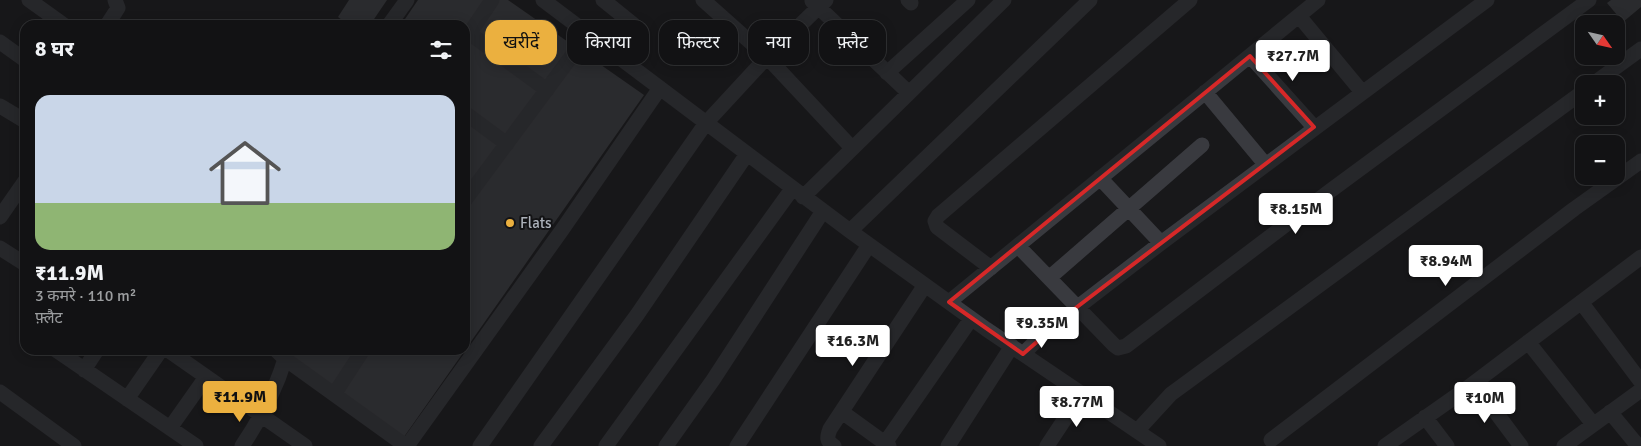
<!DOCTYPE html>
<html lang="hi">
<meta charset="utf-8">
<style>
body{margin:0;font-family:Signika,"Noto Sans Devanagari",sans-serif;background:#1f2022;color:#f1f3f6;height:100vh;display:flex;flex-direction:column;font-size:19px;white-space:nowrap}
*{box-sizing:border-box;margin:0}
p{font-size:16px;color:#9c9ea0}
.icon{flex:none;width:28px;height:28px;fill:none;stroke:currentColor;stroke-width:2;stroke-linecap:round;stroke-linejoin:round}
.map{position:relative;flex:1;overflow:hidden}
.side{position:absolute;left:20px;top:20px;width:450px;height:335px;display:flex;flex-direction:column;background:#121214;border-radius:15px;box-shadow:0 2px 12px #0003,0 0 0 1px #313234}
.side>*{flex:none}
.top-card{position:absolute;left:485px;top:20px;width:475px;height:45px;display:flex;gap:10px}
.needle{width:32px;rotate:124deg}
.tools{position:absolute;left:1575px;top:15px;display:grid;gap:10px}
.tools a{display:grid;place-items:center;width:50px;height:50px;border-radius:10px;background:#121214;box-shadow:0 2px 12px #0003,0 0 0 1px #313234;font-size:25px}
.price{position:absolute;translate:-50% -42px;padding:0 11px;border-radius:5px;background:#fff;color:#222;font-size:16px;line-height:32px;filter:drop-shadow(0 1px 2px #0008)}
.price::after{content:'';position:absolute;left:50%;top:30px;width:15px;height:11px;margin-left:-8px;background:inherit;clip-path:polygon(0 0,100% 0,50% 100%)}
.price.current{background:#ebb03f;color:#111}
ul{padding:0;list-style:none}
li{display:grid;align-content:center;gap:10px;height:265px;padding:0 15px}
li+li{border-top:1px solid #313234}
li span{display:grid;place-items:center;height:155px;border-radius:15px;color:#555}
li>.icon{margin-inline-start:auto}
span .icon{width:90px;height:90px;fill:#fffc;stroke-width:1}
li b{font-size:21px}
h2{display:flex;justify-content:space-between;align-items:center;height:60px;padding:0 15px;font-size:21px}
.pill{padding:0 18px;border-radius:15px;background:#121214;box-shadow:0 2px 12px #0003,0 0 0 1px #313234;font-size:18px;line-height:45px}
.pill.current{background:#ebb03f;color:#111}
.map>svg:first-child{display:block}
.building{fill:#424347}
.lines{fill:none;stroke-linecap:round;stroke-linejoin:round}
.minor{stroke:#393a3f;stroke-width:15}
.marked{fill:none;stroke:#d62828;stroke-width:4;stroke-linejoin:round}
.poi-dot{fill:#ebb03f;stroke:#131315;stroke-width:2}
.labels{text-anchor:middle;stroke-width:4;stroke-linejoin:round;paint-order:stroke}
.poi-label{font-size:15px;fill:#abb0b9;stroke:#131315;text-anchor:start}
</style>
<div class="map">
<svg width="1641" height="446" viewBox="0 0 1641 446">
<rect width="100%" height="100%" fill="#18181a"/>
<path class="building" d="M349 0H387L370 25H349L338 17Z
M418 0H508L644 95 399 444 265 350H465V25H401Z
M1611 0H1641V7L1623 22 1607 3Z"/>
<g class="lines">
<path class="minor" d="M29 0 64 25
M543 0 850 231 986 329 1159 446
M603 0 639 29
M703 0 767 57 852 148
M908 0 911 3
M812 1 909 93
M1299 16 1362 92
M107 25 118 8 115 0
M389 25 407 0
M469 33 547 90
M465 40 492 0
M0 42 25 60
M1250 56 1314 127
M887 73 968 0
M1593 84 1641 49
M1205 92 1265 164
M0 106 25 121
M465 113 507 144
M1100 178 1161 243
M803 197 1004 0
M465 200 588 34
M0 217 25 181
M850 231 1090 0
M1018 246 1114 345 1118 348 1126 346 1330 191 1589 0
M0 248 25 264
M991 268 937 227 935 221 938 216 1190 0
M1049 278 1202 145
M949 302 1318 0
M1581 302 1641 382
M1528 342 1593 424
M56 350 196 446
M168 350 305 446
M276 350 285 359 406 446
M1023 354 1044 333 1161 243 1487 0
M84 370 97 350
M1474 383 1521 446
M0 392 74 446
M335 393 363 350
M127 399 161 350
M842 412 889 446
M1610 412 1638 446
M1425 417 1447 446
M170 428 206 377
M1137 431 1171 394 1584 91
M1271 440 1574 209 1641 161
M885 443 971 319
M242 446C261 418 275 392 285 359
M407 446 562 230 660 88
M480 446 706 123 767 57 826 0
M541 446 637 315 747 154
M606 446 792 189
M666 446 713 380 823 211
M737 446 869 245
M834 446C826 441 827 437 830 429L925 285
M948 446 1012 346
M1047 446 1082 393
M1385 446 1466 389 1641 257
M1564 446 1641 390"/>
</g>
<path d="M0 0H1641V446H0ZM1250 56 1314 127 1077 307 1023 354 949 302Z" fill="#18181a" fill-opacity=".55" fill-rule="evenodd"/>
<path class="marked" d="M1250 56 1314 127 1077 307 1023 354 949 302Z"/>
<circle class="poi-dot" cx="510" cy="223" r="5"/>
<g class="labels">
<g class="poi-label">
<text x="520" y="228">Flats</text>
</g>
</g>
</svg>
<div class="tools">
<a><svg class="needle" viewBox="-14 -14 28 28"><path d="M0-13l5 13h-10z" fill="#e53935"/><path d="M0 13l5-13h-10z" fill="#9c9ea0"/></svg></a>
<a>+</a>
<a>−</a>
</div>
<b class="price" style="left:1293px;top:82px">₹27.7M</b>
<b class="price" style="left:1296px;top:235px">₹8.15M</b>
<b class="price" style="left:1446px;top:287px">₹8.94M</b>
<b class="price" style="left:1042px;top:349px">₹9.35M</b>
<b class="price" style="left:853px;top:367px">₹16.3M</b>
<b class="price current" style="left:240px;top:423px">₹11.9M</b>
<b class="price" style="left:1485px;top:424px">₹10M</b>
<b class="price" style="left:1077px;top:428px">₹8.77M</b>
<div class="top-card">
<a class="pill current">खरीदें</a>
<a class="pill">किराया</a>
<a class="pill">फ़िल्टर</a>
<a class="pill">नया</a>
<a class="pill">फ़्लैट</a>
</div>
<section class="side">
<h2>8 घर<svg class="icon" aria-label="filters" viewBox="0 0 24 24"><path d="M4 7h16M4 17h16"/><circle cx="9" cy="7" r="2"/><circle cx="15" cy="17" r="2"/></svg></h2>
<ul>
<li><span style="background:linear-gradient(#c9d6e8 70%,#8fb573 0)"><svg class="icon" aria-label="home" viewBox="0 0 24 24"><path d="M3 11l9-7 9 7M6 9v11h12V9"/></svg></span><div><b>₹11.9M</b><p>3 कमरे · 110 m²</p><p>फ़्लैट</p></div></li>
</ul>
</section>
</div>
